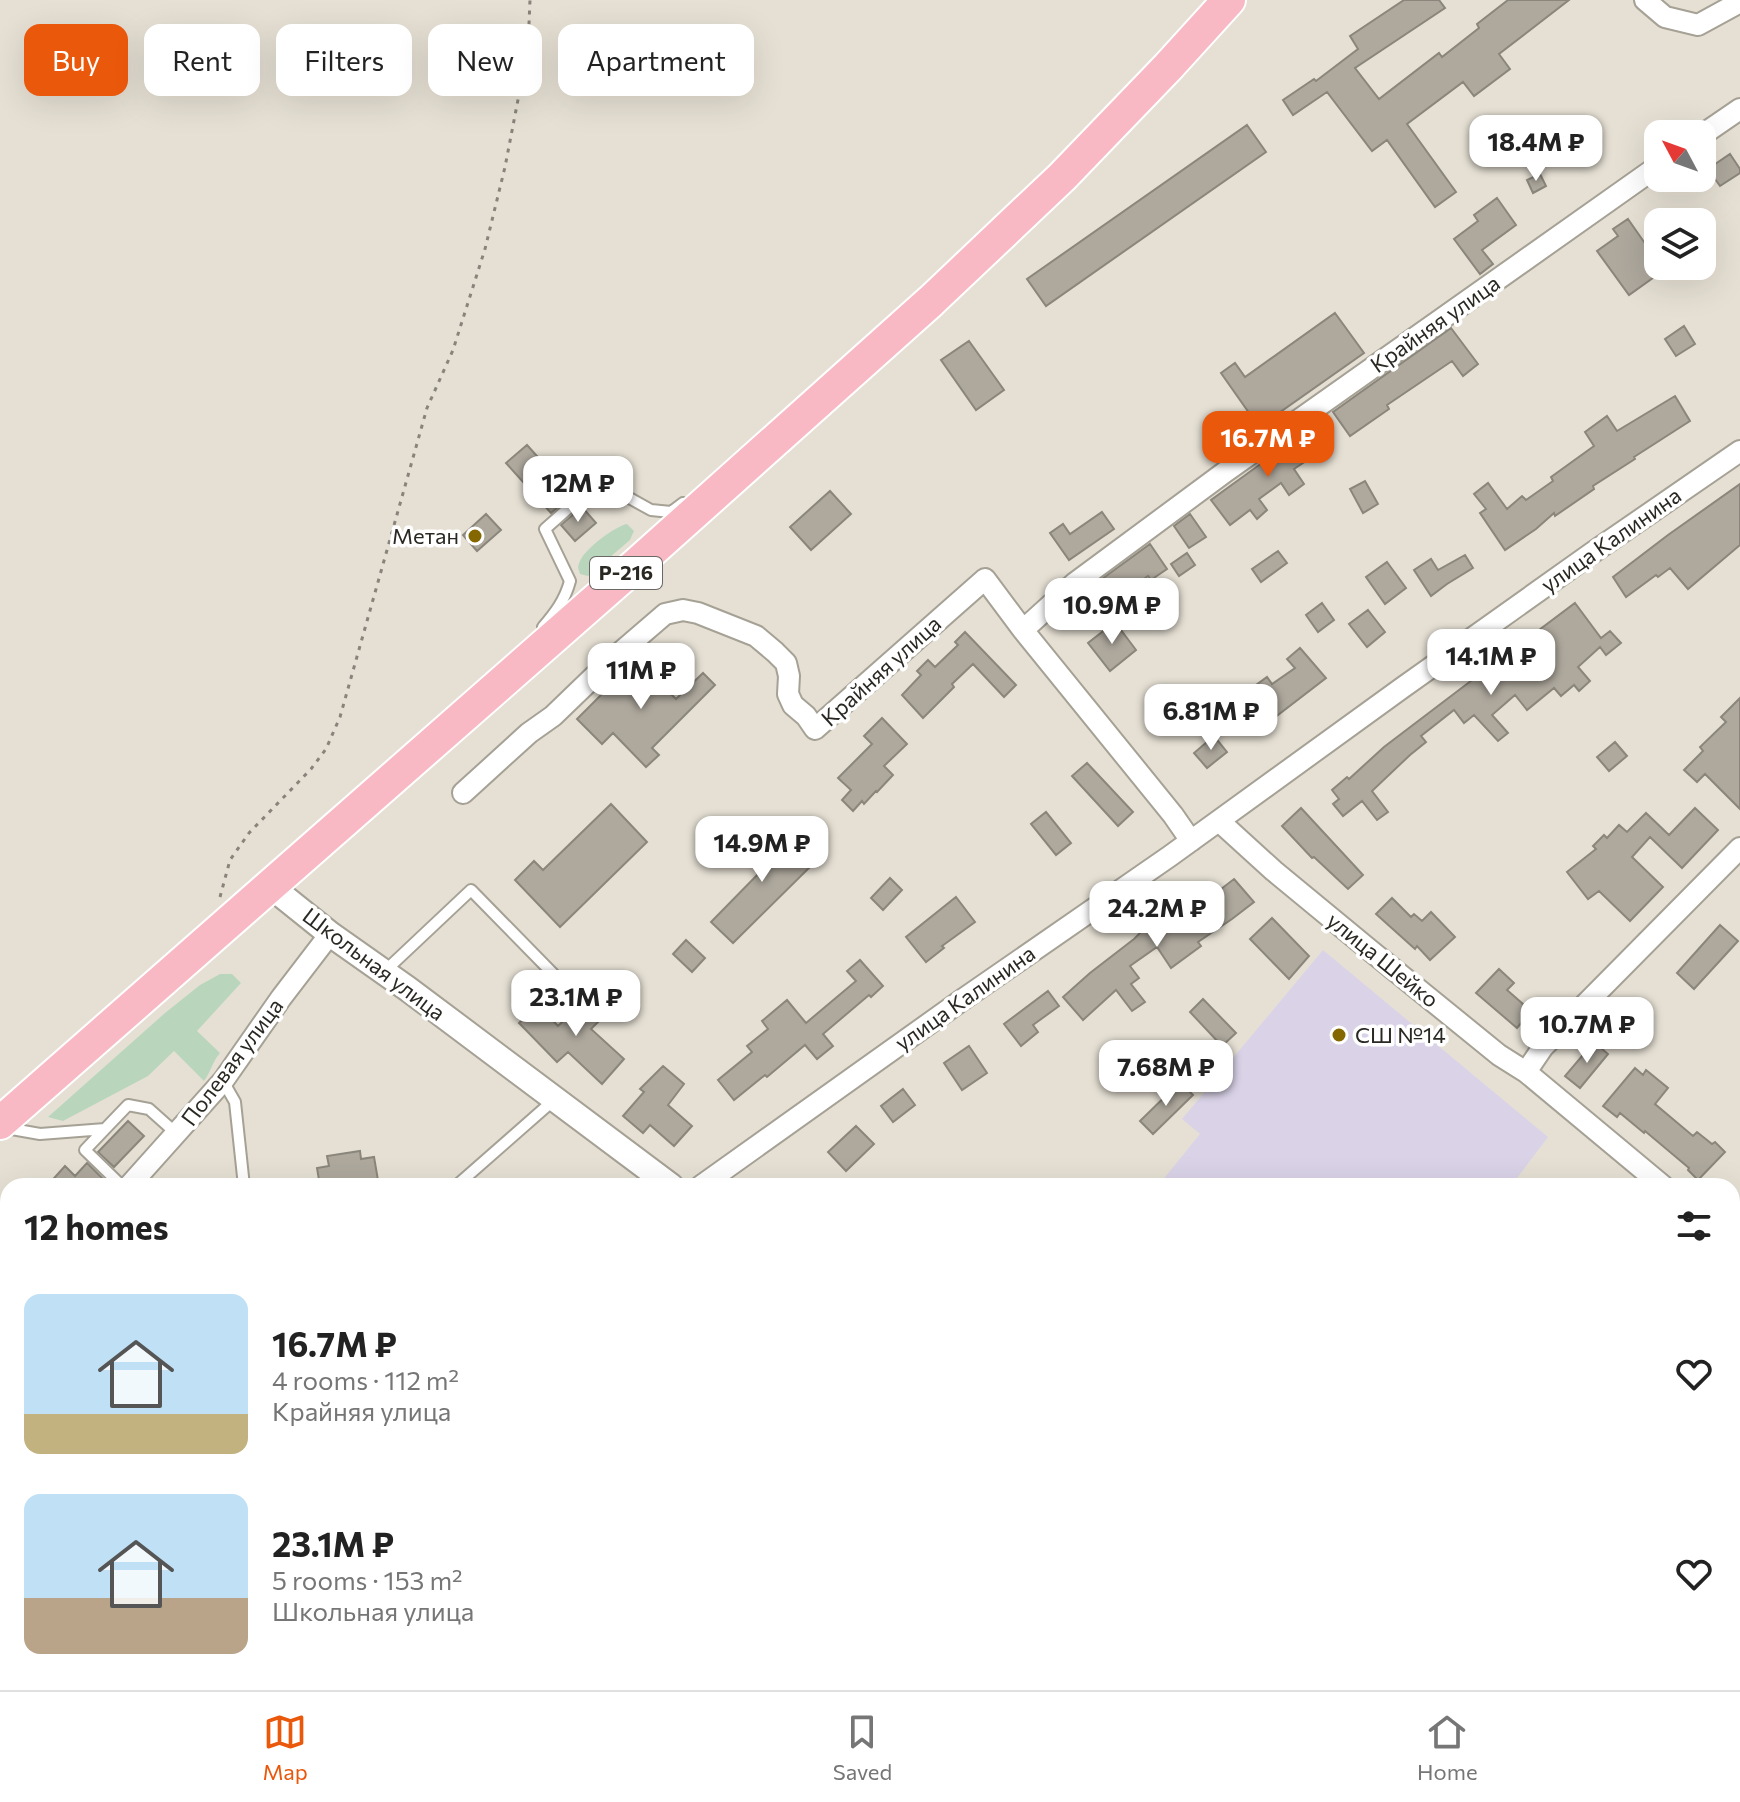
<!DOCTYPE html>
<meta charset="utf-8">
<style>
body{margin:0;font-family:Commissioner,sans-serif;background:#f6f6f6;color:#222;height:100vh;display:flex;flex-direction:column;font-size:30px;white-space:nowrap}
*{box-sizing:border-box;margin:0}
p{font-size:26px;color:#767676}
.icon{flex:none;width:44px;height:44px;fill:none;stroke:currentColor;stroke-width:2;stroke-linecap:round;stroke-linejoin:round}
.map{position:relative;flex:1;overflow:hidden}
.sheet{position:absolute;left:0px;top:1178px;width:1740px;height:512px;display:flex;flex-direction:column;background:#fff;border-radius:24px 24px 0 0;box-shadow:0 8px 32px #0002}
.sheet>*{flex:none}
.hud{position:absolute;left:24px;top:24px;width:800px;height:72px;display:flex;gap:16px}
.needle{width:52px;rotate:311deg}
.fabs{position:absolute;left:1644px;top:120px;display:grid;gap:16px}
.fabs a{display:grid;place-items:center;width:72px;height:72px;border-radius:16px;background:#fff;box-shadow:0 8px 32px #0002;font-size:40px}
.price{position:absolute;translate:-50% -68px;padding:0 18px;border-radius:16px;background:#fff;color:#222;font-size:26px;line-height:52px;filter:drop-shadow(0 2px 4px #0008)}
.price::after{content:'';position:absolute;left:50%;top:48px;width:24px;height:18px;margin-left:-12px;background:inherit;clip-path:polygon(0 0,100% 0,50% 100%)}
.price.selected{background:#ea580c;color:#fff}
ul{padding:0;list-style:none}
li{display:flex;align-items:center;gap:24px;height:200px;padding:0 24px}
li span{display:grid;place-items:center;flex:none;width:224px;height:160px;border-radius:16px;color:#555}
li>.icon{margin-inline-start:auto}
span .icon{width:96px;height:96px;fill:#fffc;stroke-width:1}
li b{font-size:34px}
h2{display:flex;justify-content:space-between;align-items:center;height:96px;padding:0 24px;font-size:34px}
.chip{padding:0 28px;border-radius:16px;background:#fff;box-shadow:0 8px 32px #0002;font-size:28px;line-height:72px}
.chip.selected{background:#ea580c;color:#fff}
.tab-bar{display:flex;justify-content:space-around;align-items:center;height:112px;border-top:2px solid #e0e0e0;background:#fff;font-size:22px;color:#767676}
.tab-bar a{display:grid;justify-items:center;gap:4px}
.tab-bar .selected{color:#ea580c}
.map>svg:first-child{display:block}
.education{fill:#dad3e8}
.green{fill:#b9d6bc}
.building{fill:#aea89d;stroke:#8b867b;stroke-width:2}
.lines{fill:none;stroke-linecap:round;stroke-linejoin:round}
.service-casing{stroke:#a6a195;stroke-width:14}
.minor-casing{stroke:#a6a195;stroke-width:24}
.tertiary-casing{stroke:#a6a195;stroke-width:28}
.trunk-casing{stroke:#fff;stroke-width:36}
.path{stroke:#88847b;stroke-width:3;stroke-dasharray:4 6;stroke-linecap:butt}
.service{stroke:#fff;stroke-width:10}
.minor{stroke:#fff;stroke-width:20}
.tertiary{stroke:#fff;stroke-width:24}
.trunk{stroke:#f8b8c4;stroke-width:32}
.poi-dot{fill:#856700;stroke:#fff;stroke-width:3}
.labels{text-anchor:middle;stroke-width:7;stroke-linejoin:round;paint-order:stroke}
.shield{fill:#fff;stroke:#6a6865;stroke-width:2}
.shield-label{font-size:20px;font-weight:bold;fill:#2a2823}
.street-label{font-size:22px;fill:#2a2823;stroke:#fff}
.poi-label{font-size:22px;fill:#2a2823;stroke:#fff;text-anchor:end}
</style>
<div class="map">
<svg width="1740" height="1690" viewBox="0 0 1740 1690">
<rect width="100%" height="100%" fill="#e6e0d4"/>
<path class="education" d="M1323 950 1548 1137 1511 1186H1166L1161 1182 1200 1134 1182 1119Z"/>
<path class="green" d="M627 524 634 531 630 540 588 576 580 574C578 567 577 568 580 561 585 549 615 526 627 524Z
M220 974H232L241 983 197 1031 220 1053C212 1062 211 1072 204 1081L174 1051 148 1076 63 1121 48 1117 165 1013 200 985Z"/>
<path class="building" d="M1404 0H1439L1445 8 1355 68 1379 99 1439 53 1442 57 1479 28 1477 24 1508 0H1569L1499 54 1510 69 1474 96 1463 82 1407 124 1456 192 1435 207 1387 140 1372 151 1327 92 1293 115 1283 100 1314 79 1316 81 1358 49 1350 36Z
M1247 125 1266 152 1046 306 1027 279Z
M1730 154 1740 169V173L1720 186 1708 169Z
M1540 174 1546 186 1533 193 1527 180Z
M1497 198 1516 225 1482 250 1493 264 1480 274 1454 239 1478 221 1474 215Z
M1628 219 1658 262V266H1661L1664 270 1629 295 1597 251 1618 236 1613 229Z
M1335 313 1364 353 1259 427 1221 373 1235 363 1245 377Z
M1684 326 1695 344 1676 356 1665 339Z
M1451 328 1478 364 1463 376 1452 361 1387 405 1389 409 1350 436 1333 412Z
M969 341 1004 390 976 410 941 360Z
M1675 396 1690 421 1634 457 1635 459 1593 486 1594 489 1555 516 1554 513 1536 529 1505 550 1480 513 1486 509 1474 494 1488 483 1507 509 1522 496 1526 500 1553 481 1551 477 1594 446 1585 432 1607 416 1617 431Z
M1310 428 1324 449 1294 469 1304 484 1289 495 1281 483 1259 499 1267 510 1257 519 1250 510 1230 525 1211 500Z
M527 445 572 495 551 513 506 463Z
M1365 481 1378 504 1363 513 1350 489Z
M1740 484V545L1688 589 1670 568 1658 577 1656 575 1626 597 1613 577 1668 535Z
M830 491 851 514 811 550 790 527Z
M582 507 596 523 575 541 561 525Z
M1102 512 1114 529 1069 560 1050 533 1063 524 1070 534Z
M486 514 501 530 477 551 463 535Z
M1190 514 1206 537 1189 548 1174 526Z
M1150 544 1167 569 1151 580 1148 576 1103 610 1087 590Z
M1278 551 1287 563 1261 582 1252 569Z
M1187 553 1195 565 1179 576 1171 564Z
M1465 555 1473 568 1447 584 1431 596 1414 570 1431 559 1438 570Z
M1387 562 1406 588 1385 604 1366 577Z
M1322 603 1334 620 1318 632 1306 615Z
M1575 603 1601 638 1610 631 1621 643 1606 655 1600 647 1578 667 1590 681 1579 691 1574 685 1561 696 1554 688 1527 710 1515 695 1492 715 1508 733 1498 741 1474 715 1464 723 1454 710 1421 736 1426 742 1410 755 1372 791 1388 812 1377 820 1362 801 1343 816 1333 804 1339 799 1332 790 1347 777 1349 779 1384 747 1480 674 1479 672 1506 653 1507 654Z
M1368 610 1385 632 1367 647 1349 624Z
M1115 622 1136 650 1110 671 1088 643Z
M965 632 1016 685 1004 697 973 664 952 684 954 687 923 718 902 695 921 675 917 671 928 660 935 667 958 645 955 642Z
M1300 648 1326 678 1274 718 1264 705 1232 732 1221 720 1258 688 1256 685 1267 677 1272 684 1295 668 1287 659Z
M636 660 676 699 703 673 715 685 652 748 659 755 646 767 613 733 602 744 577 719Z
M1740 698V809L1705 774 1697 782 1684 770 1703 751 1700 747 1726 722 1721 717Z
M882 718 907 744 884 766 893 775 877 792 876 791 864 804 862 801 853 811 842 800 851 790 838 778 872 744 864 736Z
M1214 736 1227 752 1207 768 1194 753Z
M1615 742 1627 756 1609 771 1597 757Z
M1087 763 1133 812 1118 826 1072 776Z
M611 804 647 842 560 927 515 880 534 861 543 870Z
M1301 808 1363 875 1348 889 1314 857 1312 858 1282 826Z
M1695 808 1718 830 1682 868 1650 837 1632 857 1663 887 1630 921 1599 891 1588 899 1567 872 1596 849 1593 846 1604 835 1607 838 1619 825 1627 832 1646 813 1669 835Z
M1046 812 1071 843 1056 855 1031 824Z
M764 827 785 848 791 842 813 864 733 943 711 922 764 868 743 848Z
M890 878 902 890 883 910 871 898Z
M1234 879 1254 902 1232 919 1198 942 1201 946 1171 968 1157 947 1130 966 1139 978 1131 984 1145 1002 1132 1011 1116 990 1083 1020 1063 997 1090 973 1134 939 1141 932 1137 927 1158 913 1167 926 1202 901 1203 903Z
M956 897 975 922 942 946 944 948 926 962 906 937Z
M1392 898 1411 917 1414 914 1422 921 1431 912 1455 937 1430 960 1417 946 1415 949 1376 914Z
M1272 918 1309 956 1289 979 1250 939Z
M1720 925 1738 941 1694 989 1677 973Z
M686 940 705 958 692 972 673 954Z
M860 960 883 986 871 997 869 995 823 1034 833 1046 817 1059 805 1045 767 1077 765 1075 734 1100 718 1080 752 1052 747 1046 768 1029 762 1021 787 1000 806 1023 856 981 847 971Z
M1499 969 1514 983 1507 990 1531 1011 1517 1028 1476 993Z
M1048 991 1059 1006 1033 1025 1038 1032 1021 1046 1004 1024Z
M592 993 609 1011 591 1029 624 1059 602 1084 568 1052 557 1062 519 1023 538 1005 558 1026Z
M1203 999 1236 1033 1222 1046 1190 1012Z
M1594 1042 1608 1054 1580 1088 1565 1076Z
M969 1046 987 1073 962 1090 944 1063Z
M663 1066 684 1084 668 1105 692 1126 674 1146 650 1125 643 1133 623 1116 644 1092 640 1089Z
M1635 1068 1643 1075 1646 1070 1668 1088 1655 1104 1693 1136 1697 1132 1712 1144 1715 1142 1725 1152 1698 1180 1688 1170 1689 1168 1645 1131 1644 1133 1620 1113 1617 1117 1603 1106Z
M1180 1082 1193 1095 1153 1134 1140 1121Z
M903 1089 915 1105 893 1122 881 1106Z
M128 1121 144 1136 114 1167 98 1152Z
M856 1126 874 1144 846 1171 828 1152Z
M360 1151 361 1159 374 1157 379 1186H320L317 1168 329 1166 327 1156Z
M87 1163 103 1179 96 1186H47L65 1166 75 1176Z"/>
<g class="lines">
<defs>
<path id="service" d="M543 627C555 613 565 600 570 581L545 529 599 481 651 510 671 512 683 503
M385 971 471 890 569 990
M223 1081 235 1102 244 1186
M6 1128 40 1134 105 1129 128 1105 149 1109 177 1134
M105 1129 85 1150 122 1186
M456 1186 555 1099
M1722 1682 1733 1690
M619 1690 626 1682"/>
<path id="minor" d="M1645 0 1665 17 1698 25 1740 2
M1702 135 1740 109
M1023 630 1075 583 1225 472 1658 166
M463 793 529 733 553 716 608 663 665 614 683 610 698 613 756 636 775 652 786 663 789 676 788 694 793 705 806 716 815 729 985 579 1023 630 1173 815 1191 841
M1219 821 1274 871 1371 951 1499 1055 1526 1072 1663 1186
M1526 1072 1543 1047 1740 848
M129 1186 223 1081 281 998 330 934
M701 1186 962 1000 1170 856 1402 688 1592 553 1740 451
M1732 1249 1740 1257
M0 1333 8 1324
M0 1654 8 1662
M30 1682 39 1690
M341 1682 350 1690
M258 1690 264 1682
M738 1690 746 1682"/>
<path id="tertiary" d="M269 885 330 934 408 989 671 1186
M1732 1395 1740 1389
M1334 1690 1345 1682"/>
<path id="trunk" d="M0 1123 638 563 931 301 1062 177 1168 67 1229 0"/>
</defs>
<use href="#service" class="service-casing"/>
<use href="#minor" class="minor-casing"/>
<use href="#tertiary" class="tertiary-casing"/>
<use href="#trunk" class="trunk-casing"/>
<path class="path" d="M220 897 230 860 249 833 311 769 326 749 340 717 427 408 453 350 485 249 505 167 528 48 530 0
M1732 1441 1740 1435"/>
<use href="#service" class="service"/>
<use href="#minor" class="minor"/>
<use href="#tertiary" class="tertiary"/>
<use href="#trunk" class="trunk"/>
</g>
<g class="poi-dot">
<circle cx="475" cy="536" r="8"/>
<circle cx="1339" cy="1035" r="8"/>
</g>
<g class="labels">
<rect class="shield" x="590" y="557" width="72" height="32" rx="6"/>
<g class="shield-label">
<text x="626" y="580">Р-216</text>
</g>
<g class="street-label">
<text transform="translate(1435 324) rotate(-35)" y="8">Крайняя улица</text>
<text transform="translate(1611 540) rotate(-35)" y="8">улица Калинина</text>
<text transform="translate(881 671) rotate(-42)" y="8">Крайняя улица</text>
<text transform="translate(1383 960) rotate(39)" y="8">улица Шейко</text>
<text transform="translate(374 964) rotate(37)" y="8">Школьная улица</text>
<text transform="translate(965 998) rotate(-35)" y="8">улица Калинина</text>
<text transform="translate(232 1062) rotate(-53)" y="8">Полевая улица</text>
</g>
<g class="poi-label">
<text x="459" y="544">Метан</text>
<text x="1355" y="1043" text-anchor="start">СШ №14</text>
</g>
</g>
</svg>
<div class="fabs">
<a><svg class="needle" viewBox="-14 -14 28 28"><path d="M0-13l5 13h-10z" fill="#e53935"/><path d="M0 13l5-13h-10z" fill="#767676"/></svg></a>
<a><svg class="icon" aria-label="layers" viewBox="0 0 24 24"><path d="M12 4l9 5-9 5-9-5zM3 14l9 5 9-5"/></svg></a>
</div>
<b class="price" style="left:1536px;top:183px">18.4M ₽</b>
<b class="price selected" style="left:1268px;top:479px">16.7M ₽</b>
<b class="price" style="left:578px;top:524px">12M ₽</b>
<b class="price" style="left:1112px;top:646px">10.9M ₽</b>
<b class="price" style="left:1491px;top:697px">14.1M ₽</b>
<b class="price" style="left:641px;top:711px">11M ₽</b>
<b class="price" style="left:1211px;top:752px">6.81M ₽</b>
<b class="price" style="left:762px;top:884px">14.9M ₽</b>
<b class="price" style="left:1157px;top:949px">24.2M ₽</b>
<b class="price" style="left:576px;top:1038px">23.1M ₽</b>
<b class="price" style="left:1587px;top:1065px">10.7M ₽</b>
<b class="price" style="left:1166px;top:1108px">7.68M ₽</b>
<div class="hud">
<a class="chip selected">Buy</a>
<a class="chip">Rent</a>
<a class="chip">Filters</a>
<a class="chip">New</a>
<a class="chip">Apartment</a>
</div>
<section class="sheet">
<h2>12 homes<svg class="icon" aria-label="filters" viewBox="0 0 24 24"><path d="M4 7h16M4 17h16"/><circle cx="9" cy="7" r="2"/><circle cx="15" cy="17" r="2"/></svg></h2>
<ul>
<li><span style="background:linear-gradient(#bfe0f5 75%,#c2b280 0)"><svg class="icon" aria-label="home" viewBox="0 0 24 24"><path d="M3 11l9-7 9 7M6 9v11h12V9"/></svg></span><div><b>16.7M ₽</b><p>4 rooms · 112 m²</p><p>Крайняя улица</p></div><svg class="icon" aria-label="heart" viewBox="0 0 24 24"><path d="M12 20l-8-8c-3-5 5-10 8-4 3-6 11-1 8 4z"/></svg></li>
<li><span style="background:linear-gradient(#bfe0f5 65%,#b9a48a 0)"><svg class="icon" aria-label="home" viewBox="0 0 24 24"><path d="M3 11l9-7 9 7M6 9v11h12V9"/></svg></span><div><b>23.1M ₽</b><p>5 rooms · 153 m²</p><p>Школьная улица</p></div><svg class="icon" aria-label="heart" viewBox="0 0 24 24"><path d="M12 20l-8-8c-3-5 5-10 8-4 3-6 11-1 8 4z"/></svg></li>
</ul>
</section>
</div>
<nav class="tab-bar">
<a class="selected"><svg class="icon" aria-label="map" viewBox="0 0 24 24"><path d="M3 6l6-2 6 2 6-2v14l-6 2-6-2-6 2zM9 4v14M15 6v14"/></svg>Map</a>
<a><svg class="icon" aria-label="saved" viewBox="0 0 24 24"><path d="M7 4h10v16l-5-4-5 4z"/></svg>Saved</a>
<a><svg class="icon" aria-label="home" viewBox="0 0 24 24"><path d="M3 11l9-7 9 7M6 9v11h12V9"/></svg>Home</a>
</nav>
